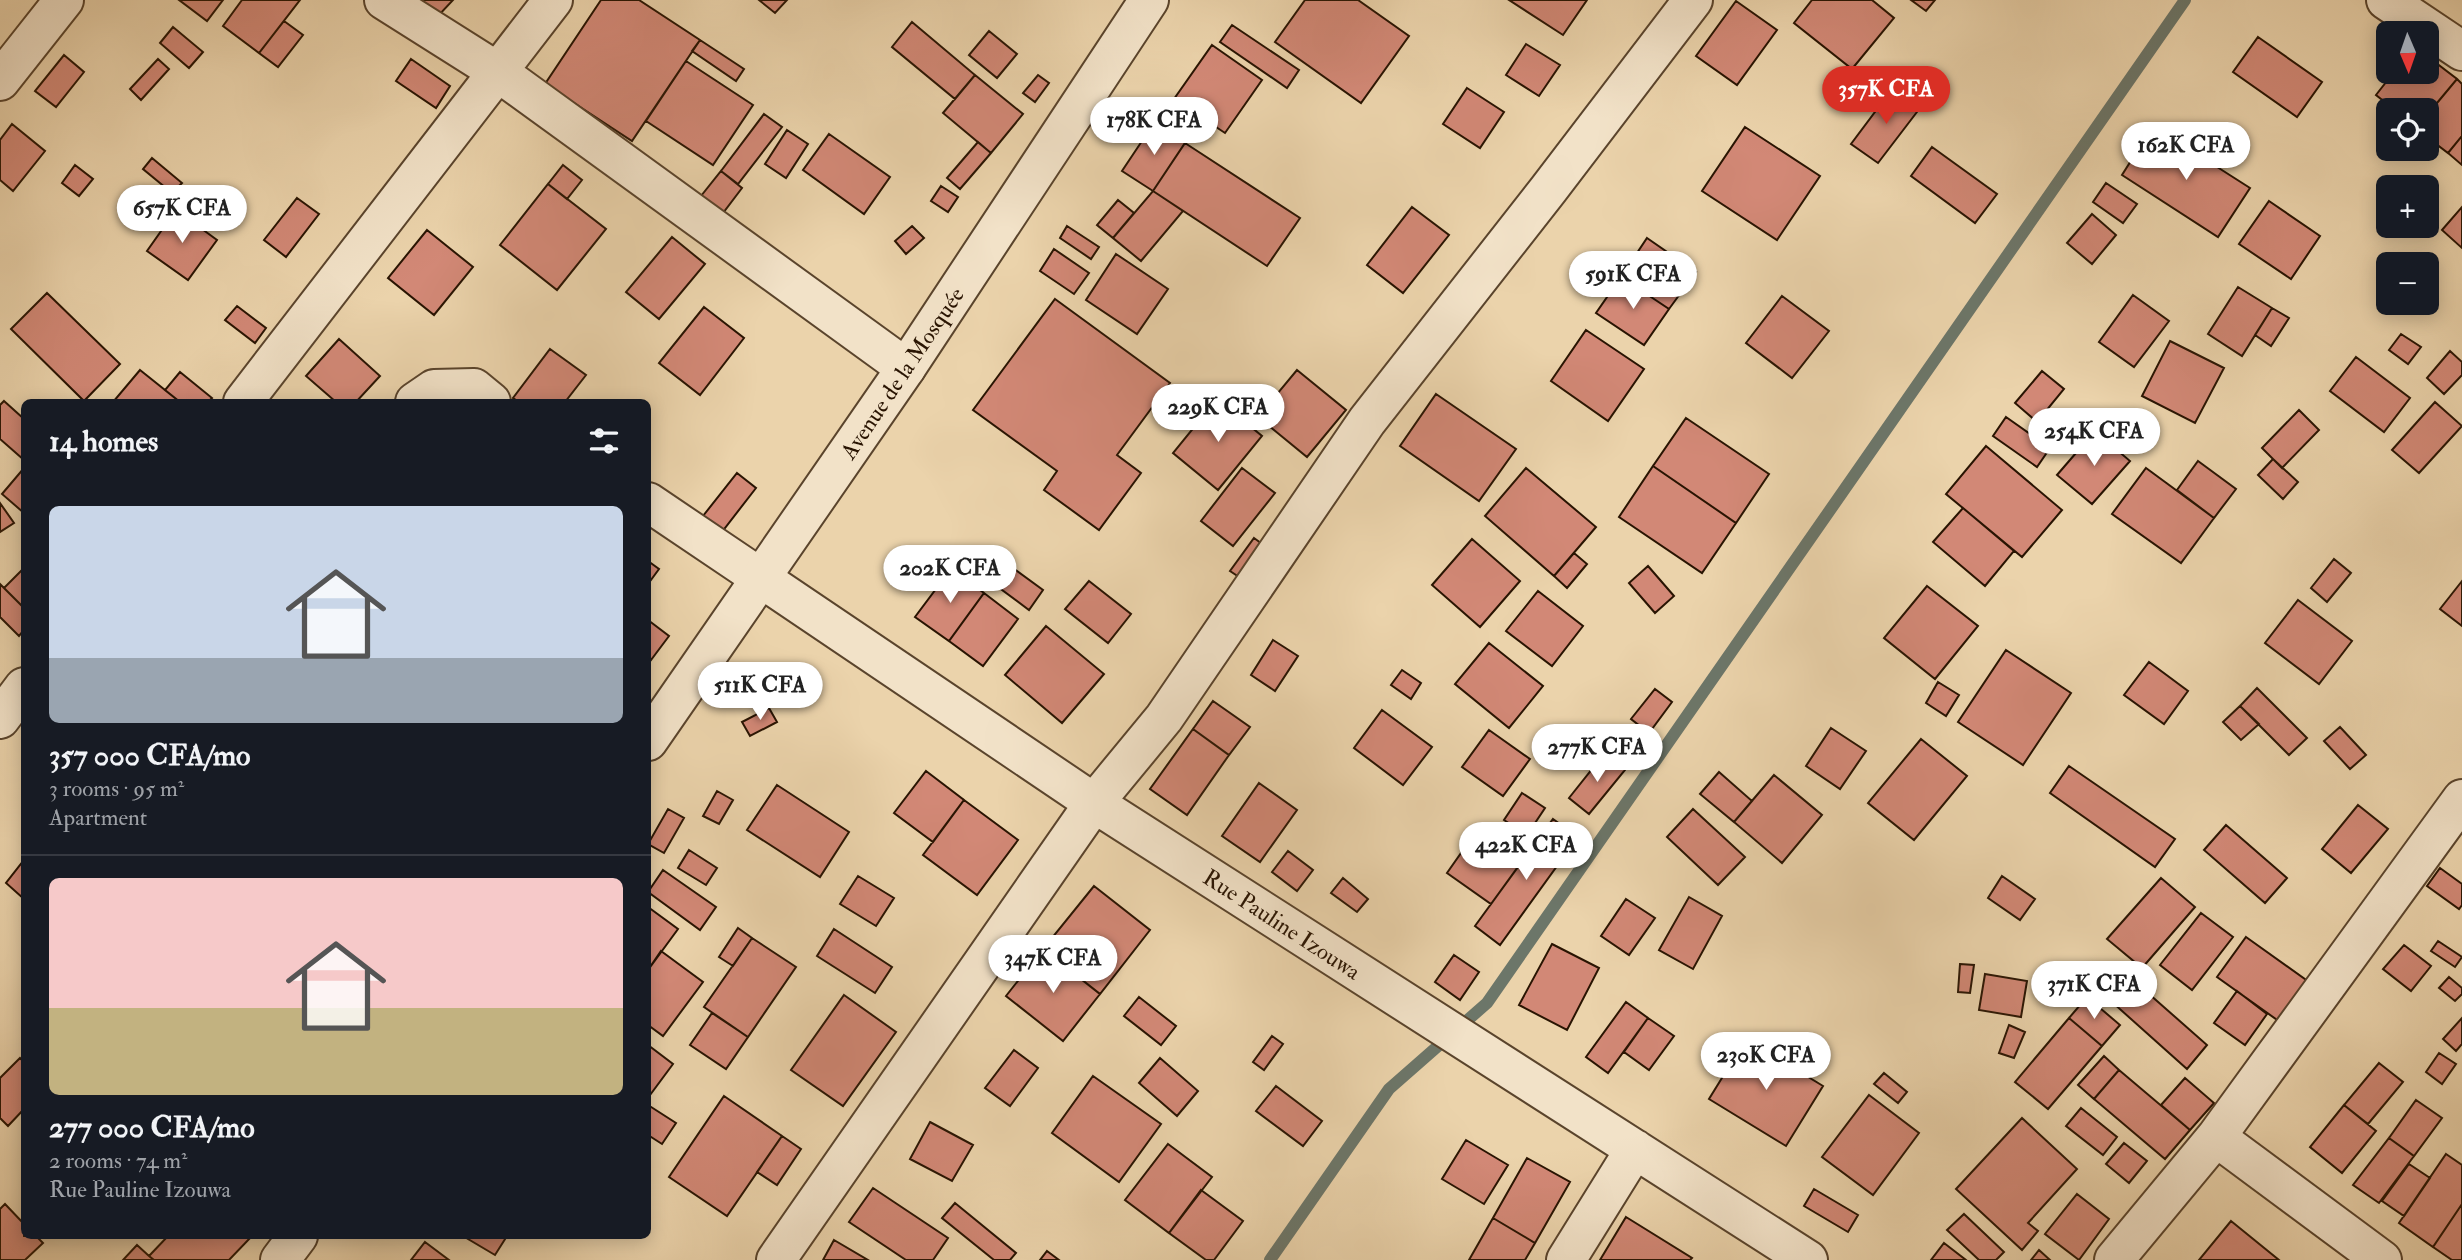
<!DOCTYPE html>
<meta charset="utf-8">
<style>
body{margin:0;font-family:"IM FELL Double Pica",serif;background:#20242c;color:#f1f3f6;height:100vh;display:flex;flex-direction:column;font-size:26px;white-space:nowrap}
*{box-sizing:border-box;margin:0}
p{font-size:23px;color:#9ea1a6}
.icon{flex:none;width:38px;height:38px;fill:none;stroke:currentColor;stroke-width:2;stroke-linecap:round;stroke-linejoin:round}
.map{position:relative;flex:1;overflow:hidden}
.details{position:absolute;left:21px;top:399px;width:630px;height:840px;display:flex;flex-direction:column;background:#171b24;border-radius:10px;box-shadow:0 4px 18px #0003}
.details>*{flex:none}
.needle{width:46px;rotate:178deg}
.fabs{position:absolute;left:2376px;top:21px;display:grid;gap:14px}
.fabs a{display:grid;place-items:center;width:63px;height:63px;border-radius:10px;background:#171b24;box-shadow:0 4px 18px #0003;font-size:35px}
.price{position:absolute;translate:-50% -60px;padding:0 16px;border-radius:24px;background:#fff;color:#222;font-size:23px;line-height:46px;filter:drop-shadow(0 2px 4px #0008)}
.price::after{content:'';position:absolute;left:50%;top:42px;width:21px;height:16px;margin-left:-10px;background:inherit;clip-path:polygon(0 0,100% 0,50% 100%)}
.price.on{background:#d93025;color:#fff}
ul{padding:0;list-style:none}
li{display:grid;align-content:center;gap:14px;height:371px;padding:0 28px}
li+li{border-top:2px solid #363941}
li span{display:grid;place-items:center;height:217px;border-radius:10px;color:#555}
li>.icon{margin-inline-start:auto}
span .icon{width:126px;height:126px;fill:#fffc;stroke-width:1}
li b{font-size:30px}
h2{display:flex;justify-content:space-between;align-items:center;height:84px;padding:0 28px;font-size:30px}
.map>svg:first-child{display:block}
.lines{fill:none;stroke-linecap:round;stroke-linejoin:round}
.stream{stroke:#6c7669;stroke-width:12}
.building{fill:#d28876;stroke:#291402;stroke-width:2}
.minor-casing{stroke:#5a442c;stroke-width:42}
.tertiary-casing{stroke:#5a442c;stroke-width:42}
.minor{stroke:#f2e2c8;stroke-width:38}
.tertiary{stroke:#f2e2c8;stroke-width:38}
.labels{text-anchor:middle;stroke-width:6;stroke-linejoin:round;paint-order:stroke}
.street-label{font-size:23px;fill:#291402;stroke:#f2e2c8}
</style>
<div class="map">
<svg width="2462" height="1260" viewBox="0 0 2462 1260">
<rect width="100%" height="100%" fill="#ebd3ab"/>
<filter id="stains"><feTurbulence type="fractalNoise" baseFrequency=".00286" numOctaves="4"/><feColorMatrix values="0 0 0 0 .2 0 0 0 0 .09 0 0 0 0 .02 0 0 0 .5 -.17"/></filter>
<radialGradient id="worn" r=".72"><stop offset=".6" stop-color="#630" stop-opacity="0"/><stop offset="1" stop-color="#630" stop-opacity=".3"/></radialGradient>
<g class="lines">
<path class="stream" d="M1270 1260 1389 1089 1487 1003 2185 0"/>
</g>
<path class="building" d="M179 0H223L207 21Z
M242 0H300L259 53 223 26Z
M421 0H453L439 15Z
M601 0H639L700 40 632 141 545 84Z
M759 0H787L775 13Z
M1305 0H1358L1409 36 1361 103 1275 42Z
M1509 0H1587L1563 35Z
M1812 0H1872L1894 18 1852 69 1794 23Z
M1911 0H1935L1926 11Z
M1736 1 1777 30 1737 85 1696 56Z
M284 21 303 35 278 67 259 53Z
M912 22 975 75 955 99 892 47Z
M1232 25 1299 70 1287 88 1220 42Z
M173 27 203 52 189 68 160 43Z
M989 31 1017 54 997 78 969 55Z
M2258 37 2322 82 2297 117 2233 72Z
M700 40 744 69 736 81 692 51Z
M1526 44 1560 65 1539 96 1506 75Z
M1212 45 1262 80 1225 133 1174 99Z
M64 55 84 72 56 107 35 91Z
M2427 56 2457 79 2427 115V110H2395L2376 95 2394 72H2427Z
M158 59 169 69 141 100 130 89Z
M411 59 450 86 436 108 396 81Z
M686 61 753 105 713 165 646 121Z
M975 75 1023 114 991 153 943 113Z
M1038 75 1049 83 1035 102 1023 93Z
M2457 79 2462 84V136L2448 153 2427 137V115Z
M1467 88 1504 112 1480 148 1443 124Z
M1893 88 1920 108 1878 163 1851 144Z
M764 114 782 127 738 184 721 171Z
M1154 123 1185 143 1153 191 1122 171Z
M12 124 45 151 13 191 0 180V140Z
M2153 126 2250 188 2218 237 2122 175Z
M1745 127 1820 176 1777 240 1702 191Z
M787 130 808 144 786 178 765 164Z
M829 134 890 177 864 214 803 170Z
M2462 136V165L2448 153Z
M978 142 991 153 960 189 947 178Z
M1185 143 1300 218 1267 266 1153 191Z
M1932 147 1997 194 1975 223 1911 176Z
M152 158 182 183 172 193 143 169Z
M75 165 93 179 79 196 62 183Z
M563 165 582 180 567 199 548 184Z
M721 171 742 188 723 213 701 196Z
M2106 183 2137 204 2123 223 2093 202Z
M548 184 606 229 557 290 500 245Z
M941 186 958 197 948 212 931 201Z
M1153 191 1183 211 1141 261 1113 238Z
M297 198 319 214 286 257 264 240Z
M1118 200 1134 213 1113 238 1097 225Z
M2269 201 2320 236 2291 279 2239 244Z
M1412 207 1449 235 1403 293 1367 265Z
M2462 207V248L2442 230Z
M176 210 217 240 188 280 147 251Z
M2092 214 2116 235 2092 264 2067 243Z
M912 226 924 238 906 254 895 241Z
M1067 226 1099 247 1091 259 1060 238Z
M427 230 473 267 434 315 388 278Z
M672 237 705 264 659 319 626 292Z
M1647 238 1696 272 1669 309 1621 277Z
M1054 249 1089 273 1074 294 1040 271Z
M1116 254 1168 289 1137 334 1086 300Z
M1621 277 1669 309 1644 345 1596 313Z
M2238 287 2272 308 2242 356 2208 334Z
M47 293 120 364 84 401 11 329Z
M2133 295 2169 321 2134 367 2099 342Z
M1782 296 1829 331 1792 378 1746 343Z
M1055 299 1170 383 1117 455 1141 473 1099 530 1044 490 1057 471 973 410Z
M237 306 266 328 255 343 225 320Z
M704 307 744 338 700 395 659 363Z
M2272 308 2289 318 2271 346 2255 335Z
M1586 330 1644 369 1608 421 1551 381Z
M2401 334 2421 347 2408 364 2389 350Z
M339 339 380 376 356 402H336L306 376Z
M2170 341 2224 368 2195 423 2142 396Z
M550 349 586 375 565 402H519L513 398Z
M2450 351 2462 362V375L2444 394 2427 378Z
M2356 357 2410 398 2384 432 2330 391Z
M140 370 180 402H113Z
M1297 370 1346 410 1307 457 1258 417Z
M2042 371 2064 389 2037 422 2015 403Z
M180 372 212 398 208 402H180L165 390Z
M1436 394 1516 449 1479 501 1400 446Z
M1217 399 1262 436 1218 490 1173 453Z
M4 401 24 419V460L0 439V405Z
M2435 402 2462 426 2419 473 2392 450Z
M2299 410 2319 430 2282 468 2262 448Z
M2006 417 2050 448 2037 467 1993 436Z
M1686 418 1769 474 1736 523 1653 466Z
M2095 431 2130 461 2092 504 2057 475Z
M1986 446 2062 510 2022 557 1946 494Z
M2273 459 2298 482 2283 499 2258 475Z
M2198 461 2236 489 2214 518 2177 490Z
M1653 466 1736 523 1702 573 1619 517Z
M24 468V513L2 494Z
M1242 468 1275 493 1233 546 1201 521Z
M1526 468 1596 527 1554 576 1485 516Z
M2146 468 2214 518 2181 563 2112 514Z
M737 473 756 488 718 537 699 521Z
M0 503 14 523 0 532Z
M1963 508 2014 551 1985 586 1933 542Z
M1254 538 1269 549 1245 581 1230 571Z
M1472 539 1520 581 1480 627 1432 585Z
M1574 553 1587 564 1567 588 1554 576Z
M2334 559 2351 573 2327 602 2311 588Z
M648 561 659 569 648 584Z
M1009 565 1043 590 1029 610 994 584Z
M1648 566 1674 596 1655 613 1629 583Z
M24 568V608L4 588Z
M951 569 984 593 949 641 915 617Z
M1089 581 1131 614 1108 643 1065 609Z
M2462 581V626L2440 609Z
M0 584 24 608V630L19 636 0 617Z
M1927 586 1978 626 1935 679 1884 638Z
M1538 591 1583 626 1552 666 1506 631Z
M984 593 1018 619 983 666 949 641Z
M2298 600 2352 641 2319 684 2265 643Z
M648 620 669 636 651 660 648 657Z
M1046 626 1104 674 1062 723 1005 675Z
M1273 640 1298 656 1275 691 1251 675Z
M1489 643 1543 686 1509 728 1455 684Z
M2006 650 2071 693 2023 765 1958 722Z
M2149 662 2188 691 2164 724 2124 695Z
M1402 670 1421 683 1411 699 1391 685Z
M1938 682 1959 695 1946 716 1926 703Z
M2257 688 2307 738 2289 755 2240 706Z
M1655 689 1672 702 1649 733 1631 719Z
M1213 701 1250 727 1229 755 1193 729Z
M2240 706 2259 724 2241 740 2223 722Z
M769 708 777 722 750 736 742 722Z
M1382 710 1432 747 1403 785 1354 748Z
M2340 727 2366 755 2350 769 2324 741Z
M1831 728 1866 751 1840 789 1806 766Z
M1193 729 1229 755 1187 815 1150 789Z
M1489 730 1530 759 1503 796 1462 767Z
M1921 739 1967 776 1914 840 1868 803Z
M1604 754 1625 770 1589 814 1569 798Z
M2069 766 2175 839 2155 867 2050 793Z
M926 771 964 800 933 842 894 813Z
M1719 772 1752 801 1734 822 1700 794Z
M1774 775 1822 815 1782 863 1734 822Z
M1259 783 1297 810 1260 862 1222 836Z
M777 785 849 832 820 877 747 830Z
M717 791 733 800 719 824 703 816Z
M1522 793 1545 808 1527 835 1504 820Z
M964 800 1018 840 977 895 923 855Z
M2358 805 2388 829 2351 873 2322 849Z
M668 809 684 818 664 853 648 844Z
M1693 809 1745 857 1718 885 1667 837Z
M1553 819 1578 837 1500 945 1475 926Z
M2226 825 2287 878 2265 903 2204 850Z
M1480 826 1525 857 1491 904 1447 873Z
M689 850 717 868 706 885 678 868Z
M1288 851 1313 870 1297 891 1272 872Z
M24 860V899L6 883Z
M2440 868 2462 884V905L2459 909 2427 886Z
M663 870 716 907 700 930 648 892Z
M858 876 894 898 876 926 840 904Z
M2002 876 2035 899 2020 920 1988 898Z
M1343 878 1368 899 1357 912 1331 893Z
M2161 878 2195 907 2142 968 2107 939Z
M1094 886 1150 930 1100 994 1043 949Z
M1689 897 1722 916 1693 969 1659 950Z
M1626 899 1655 918 1629 955 1601 936Z
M648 907 678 929 648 970Z
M2201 913 2233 937 2192 990 2160 965Z
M738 928 752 938 733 966 719 957Z
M834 929 892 967 875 993 817 956Z
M2246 937 2309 982 2280 1022 2217 977Z
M752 938 796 967 748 1037 704 1007Z
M2438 941 2462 957 2455 967 2431 951Z
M1552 944 1599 968 1567 1030 1519 1005Z
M2404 945 2431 966 2411 991 2383 969Z
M1043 949 1100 994 1063 1041 1006 996Z
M661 951 703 982 663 1036 648 1025V970Z
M1454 955 1479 972 1460 1000 1435 982Z
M1960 964 1974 965 1970 993 1958 992Z
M1985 974 2027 981 2021 1017 1979 1010Z
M2449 977 2462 988V994L2455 1001 2439 988Z
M2132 979 2207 1045 2187 1069 2112 1002Z
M2237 991 2267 1014 2245 1045 2214 1023Z
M844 995 896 1032 843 1106 791 1070Z
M1139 997 1176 1026 1161 1045 1124 1016Z
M2087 997 2120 1025 2102 1046 2069 1018Z
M1626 1002 1648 1018 1608 1073 1586 1057Z
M712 1013 748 1037 726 1069 690 1045Z
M1648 1018 1674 1036 1649 1070 1624 1052Z
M2069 1018 2102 1046 2048 1109 2015 1082Z
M2462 1018V1044L2456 1051 2443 1039Z
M2009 1025 2025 1032 2014 1058 1999 1053Z
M1272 1036 1283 1044 1264 1070 1253 1062Z
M1746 1039 1823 1086 1786 1146 1709 1099Z
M648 1045 673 1064 650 1095 648 1094Z
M1014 1050 1038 1068 1010 1106 985 1088Z
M2439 1053 2456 1064 2442 1084 2426 1072Z
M2104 1056 2119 1070 2094 1099 2078 1085Z
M20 1058 24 1062V1109L8 1126 0 1118V1078Z
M1160 1058 1198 1091 1177 1116 1139 1083Z
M2379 1063 2403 1082 2368 1124 2344 1105Z
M2119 1070 2190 1130 2165 1159 2094 1099Z
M1884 1073 1907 1092 1898 1103 1874 1084Z
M1093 1076 1161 1124 1119 1182 1052 1133Z
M2185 1078 2214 1103 2190 1130 2161 1105Z
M1276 1086 1322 1121 1303 1146 1256 1111Z
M1869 1095 1919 1133 1873 1195 1822 1157Z
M724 1096 782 1136 727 1216 669 1177Z
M2416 1100 2442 1118 2414 1156 2389 1138Z
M648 1105 676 1123 662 1144 648 1135Z
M2344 1105 2376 1131 2342 1173 2310 1147Z
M2081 1108 2117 1137 2103 1155 2066 1126Z
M2022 1118 2077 1169 2028 1223 2038 1231 2022 1250 1956 1189Z
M930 1122 973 1145 952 1181 910 1159Z
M782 1136 801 1149 777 1185 757 1172Z
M2389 1138 2414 1156 2379 1203 2353 1185Z
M1466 1140 1508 1165 1484 1204 1442 1179Z
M2124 1143 2147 1161 2129 1183 2106 1164Z
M1168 1144 1212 1177 1169 1233 1125 1200Z
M2446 1154 2462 1165V1204L2433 1247 2399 1223Z
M1527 1158 1570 1182 1535 1243 1493 1218Z
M2409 1164 2430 1178 2404 1216 2382 1201Z
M873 1188 948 1238 933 1260H906L849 1222Z
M1814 1189 1858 1215 1848 1232 1804 1206Z
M1201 1190 1243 1221 1214 1260H1206L1169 1233Z
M2077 1194 2109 1219 2079 1260 2045 1234Z
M955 1203 1016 1253 1010 1260H994L942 1218Z
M5 1204 24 1224V1236H36L43 1243 25 1260H0V1209Z
M2462 1204V1260H2452L2433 1247Z
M1964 1214 2004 1252 1996 1260H1979L1947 1230Z
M1626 1217 1692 1258 1690 1260H1600Z
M1493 1218 1535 1243 1525 1260H1469Z
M2231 1221 2279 1260H2199Z
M168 1236H252L229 1260H154L149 1256Z
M463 1236H507L495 1255Z
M834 1240 868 1260H823Z
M425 1242 449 1260H411Z
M1944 1243 1966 1260H1931Z
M137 1245 149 1256 154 1260H123Z
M2039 1250 2050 1260H2031Z
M1047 1251 1059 1260H1040Z"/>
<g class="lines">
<defs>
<path id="minor" d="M384 0 498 72 906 368
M2386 0 2462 51
M0 81 64 0
M243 402 553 0
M415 402 434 389 474 388 491 402
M648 502 1094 803 1808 1260
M0 719 24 687
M2216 1137 2382 1260
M776 1260 1094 803 1164 718 1367 421 1548 190 1693 0
M1566 1260 1635 1149
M2114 1260 2216 1137 2462 799"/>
<path id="tertiary" d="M648 741 906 368 1149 0
M280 1260 298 1236"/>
</defs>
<use href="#minor" class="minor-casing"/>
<use href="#tertiary" class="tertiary-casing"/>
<use href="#minor" class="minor"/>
<use href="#tertiary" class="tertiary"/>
</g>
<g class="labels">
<g class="street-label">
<text transform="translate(902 373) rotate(-56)" y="8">Avenue de la Mosquée</text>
<text transform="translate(1282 924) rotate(33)" y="8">Rue Pauline Izouwa</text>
</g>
</g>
<rect width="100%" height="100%" filter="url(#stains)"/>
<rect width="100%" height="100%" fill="url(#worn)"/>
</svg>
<div class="fabs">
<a><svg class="needle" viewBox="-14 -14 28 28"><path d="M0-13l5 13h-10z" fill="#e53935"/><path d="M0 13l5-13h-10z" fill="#9ea1a6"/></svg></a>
<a><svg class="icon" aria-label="locate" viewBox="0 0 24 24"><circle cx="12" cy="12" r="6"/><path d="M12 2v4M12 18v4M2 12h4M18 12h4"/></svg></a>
<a>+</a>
<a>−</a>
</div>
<b class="price on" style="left:1886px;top:126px">357K CFA</b>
<b class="price" style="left:1154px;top:157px">178K CFA</b>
<b class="price" style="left:2186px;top:182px">162K CFA</b>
<b class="price" style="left:182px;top:245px">657K CFA</b>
<b class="price" style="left:1633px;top:311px">591K CFA</b>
<b class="price" style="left:1218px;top:444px">229K CFA</b>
<b class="price" style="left:2094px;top:468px">254K CFA</b>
<b class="price" style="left:950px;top:605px">202K CFA</b>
<b class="price" style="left:760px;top:722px">511K CFA</b>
<b class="price" style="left:1597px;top:784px">277K CFA</b>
<b class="price" style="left:1526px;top:882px">422K CFA</b>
<b class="price" style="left:1053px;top:995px">347K CFA</b>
<b class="price" style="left:2094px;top:1021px">371K CFA</b>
<b class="price" style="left:1766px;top:1092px">230K CFA</b>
<section class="details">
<h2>14 homes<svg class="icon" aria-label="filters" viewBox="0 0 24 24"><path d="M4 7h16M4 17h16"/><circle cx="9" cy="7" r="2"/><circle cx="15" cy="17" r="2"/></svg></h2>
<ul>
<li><span style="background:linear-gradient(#c9d6e8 70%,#9aa5b1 0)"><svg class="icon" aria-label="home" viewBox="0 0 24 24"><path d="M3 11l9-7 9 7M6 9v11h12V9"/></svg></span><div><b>357 000 CFA/mo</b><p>3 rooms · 95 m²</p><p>Apartment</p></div></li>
<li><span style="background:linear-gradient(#f6c9c9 60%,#c2b280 0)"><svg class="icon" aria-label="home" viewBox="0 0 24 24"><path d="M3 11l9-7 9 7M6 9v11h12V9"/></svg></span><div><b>277 000 CFA/mo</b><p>2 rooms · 74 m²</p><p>Rue Pauline Izouwa</p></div></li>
</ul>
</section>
</div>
